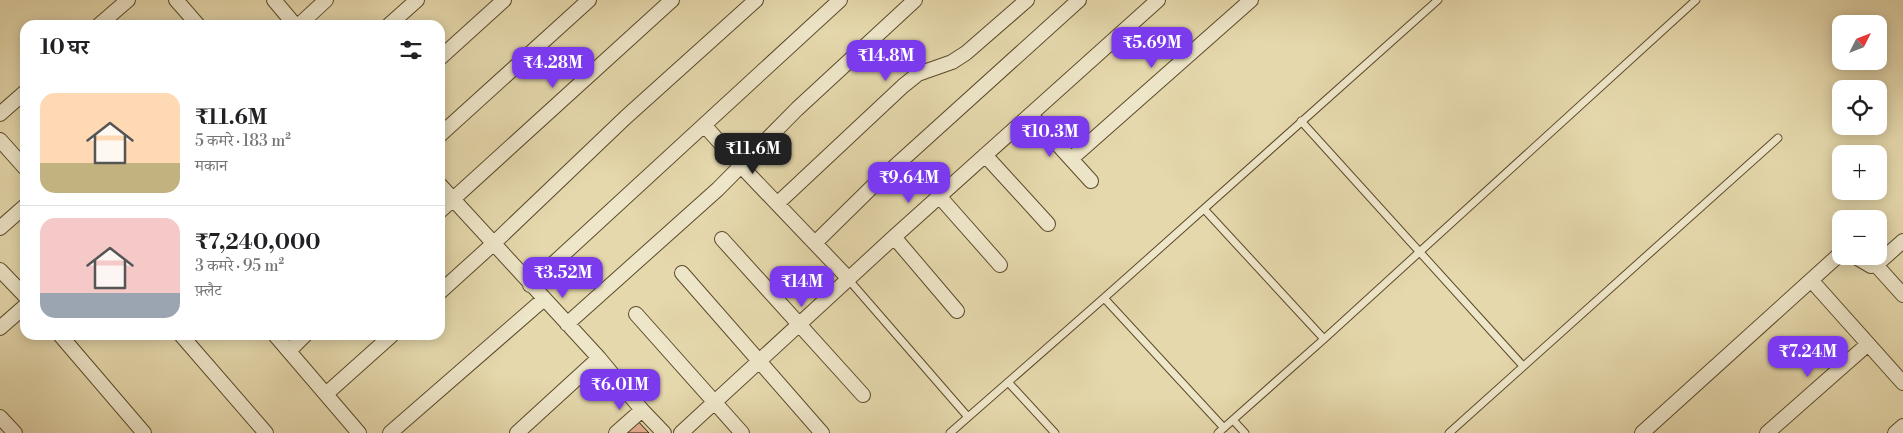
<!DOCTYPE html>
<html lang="hi">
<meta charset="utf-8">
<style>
body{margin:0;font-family:"Libre Bodoni","Noto Serif Devanagari",serif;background:#f2f2f2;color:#202124;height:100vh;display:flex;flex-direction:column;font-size:19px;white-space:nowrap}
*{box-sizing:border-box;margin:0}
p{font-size:16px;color:#757577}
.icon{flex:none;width:28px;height:28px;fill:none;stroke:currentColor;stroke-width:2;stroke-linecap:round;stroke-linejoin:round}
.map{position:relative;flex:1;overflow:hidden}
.details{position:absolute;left:20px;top:20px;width:425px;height:320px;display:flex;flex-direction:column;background:#fff;border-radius:15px;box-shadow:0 2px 12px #0003}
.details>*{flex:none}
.needle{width:32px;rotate:48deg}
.tools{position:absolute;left:1832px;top:15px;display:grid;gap:10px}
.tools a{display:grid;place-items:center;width:55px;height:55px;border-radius:10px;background:#fff;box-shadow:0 2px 12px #0003;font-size:25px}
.price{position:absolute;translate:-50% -42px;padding:0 11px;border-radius:10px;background:#7c3aed;color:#fff;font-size:16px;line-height:32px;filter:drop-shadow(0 1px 2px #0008)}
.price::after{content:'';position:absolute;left:50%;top:30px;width:15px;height:11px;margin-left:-8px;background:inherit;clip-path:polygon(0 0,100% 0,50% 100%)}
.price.active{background:#222;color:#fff}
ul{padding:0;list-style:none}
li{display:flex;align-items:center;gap:15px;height:125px;padding:0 20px}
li+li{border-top:1px solid #e0e0e0}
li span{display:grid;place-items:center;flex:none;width:140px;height:100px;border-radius:15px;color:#555}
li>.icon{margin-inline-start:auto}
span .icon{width:60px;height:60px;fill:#fffc;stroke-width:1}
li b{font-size:21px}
h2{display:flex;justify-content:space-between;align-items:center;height:60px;padding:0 20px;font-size:21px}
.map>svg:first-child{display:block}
.building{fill:#e3ae90;stroke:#2f1b00}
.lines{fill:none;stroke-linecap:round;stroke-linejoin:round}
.lane-casing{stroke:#5c4a2b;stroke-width:9}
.street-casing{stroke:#5c4a2b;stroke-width:16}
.lane{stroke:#eee6c9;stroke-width:7}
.street{stroke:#eee6c9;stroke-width:14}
</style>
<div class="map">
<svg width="1903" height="433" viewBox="0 0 1903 433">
<rect width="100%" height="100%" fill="#e5d8ac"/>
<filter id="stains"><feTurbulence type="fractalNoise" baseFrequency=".004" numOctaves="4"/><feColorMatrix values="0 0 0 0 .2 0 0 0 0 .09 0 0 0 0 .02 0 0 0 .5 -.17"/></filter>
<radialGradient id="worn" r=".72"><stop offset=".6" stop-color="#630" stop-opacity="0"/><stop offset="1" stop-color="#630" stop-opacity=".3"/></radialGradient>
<path class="building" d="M636 419 649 433H621Z"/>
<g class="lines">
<defs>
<path id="lane" d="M1301 121 1523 366
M1204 209 1324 339
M848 279 968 417
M1104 298 1224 428
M1008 382 1055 433
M1233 420 1245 433
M950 433 1104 298 1438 0
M1218 433 1324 339 1696 0
M1449 433 1778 138"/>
<path id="street" d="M176 0 198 25
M274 0 295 25
M99 25 128 0
M299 25 326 0
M389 25 417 0
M440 58 504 0
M0 114 25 92
M1031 115 1091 181
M704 125 741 166 848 278
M440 135 589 0
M0 140 25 168
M985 155 1048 224
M1071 159 1251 0
M440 185 599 358 642 410 664 433
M939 196 1000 265
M778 203 903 86 918 74 952 62 966 53 1027 0
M440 211 672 0
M0 228 25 206
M894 237 957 311
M722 239 863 395
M815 243 871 188 1079 0
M1854 256 1871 266 1876 265 1903 241
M1876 265 1903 295
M0 270 25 296
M682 273 822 433
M1811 280 1903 383
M530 285 840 0
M440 292 493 244 626 117 756 0
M636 314 742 433
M567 324 718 189 797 109 915 0
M0 328 25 306
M60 335 144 433
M181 335 266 433
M275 335 359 433
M289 351 305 335
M326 394 392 335
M0 417 15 433
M390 433 544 299
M517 433 599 358
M616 433 642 410
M681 433 894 237 1158 0
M1642 433 1841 253
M1767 433 1868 344
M1895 433 1903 426"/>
</defs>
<use href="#lane" class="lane-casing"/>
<use href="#street" class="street-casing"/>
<use href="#lane" class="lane"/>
<use href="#street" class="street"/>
</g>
<rect width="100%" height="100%" filter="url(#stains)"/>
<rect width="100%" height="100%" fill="url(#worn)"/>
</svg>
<div class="tools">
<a><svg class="needle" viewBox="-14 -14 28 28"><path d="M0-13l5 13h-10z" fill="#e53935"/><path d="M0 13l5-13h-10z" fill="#757577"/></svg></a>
<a><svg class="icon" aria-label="locate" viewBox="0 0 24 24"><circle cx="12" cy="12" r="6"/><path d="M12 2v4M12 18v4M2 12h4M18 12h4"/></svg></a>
<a>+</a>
<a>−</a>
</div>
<b class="price" style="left:1152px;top:69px">₹5.69M</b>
<b class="price" style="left:886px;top:82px">₹14.8M</b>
<b class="price" style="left:553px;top:89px">₹4.28M</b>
<b class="price" style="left:1050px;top:158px">₹10.3M</b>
<b class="price active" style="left:753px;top:175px">₹11.6M</b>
<b class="price" style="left:909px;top:204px">₹9.64M</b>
<b class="price" style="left:563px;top:299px">₹3.52M</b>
<b class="price" style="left:802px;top:308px">₹14M</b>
<b class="price" style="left:1808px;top:378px">₹7.24M</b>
<b class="price" style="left:620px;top:411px">₹6.01M</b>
<section class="details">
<h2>10 घर<svg class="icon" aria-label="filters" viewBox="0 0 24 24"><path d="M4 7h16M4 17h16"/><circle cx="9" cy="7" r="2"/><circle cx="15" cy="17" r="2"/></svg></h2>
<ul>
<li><span style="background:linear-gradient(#ffd9b3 70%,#c2b280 0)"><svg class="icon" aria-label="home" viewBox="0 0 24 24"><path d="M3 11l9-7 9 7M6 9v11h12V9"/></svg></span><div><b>₹11.6M</b><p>5 कमरे · 183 m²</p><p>मकान</p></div></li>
<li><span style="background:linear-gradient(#f6c9c9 75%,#9aa5b1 0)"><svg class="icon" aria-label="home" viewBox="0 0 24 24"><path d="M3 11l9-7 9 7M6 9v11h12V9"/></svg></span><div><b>₹7,240,000</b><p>3 कमरे · 95 m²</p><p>फ़्लैट</p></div></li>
</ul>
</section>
</div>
